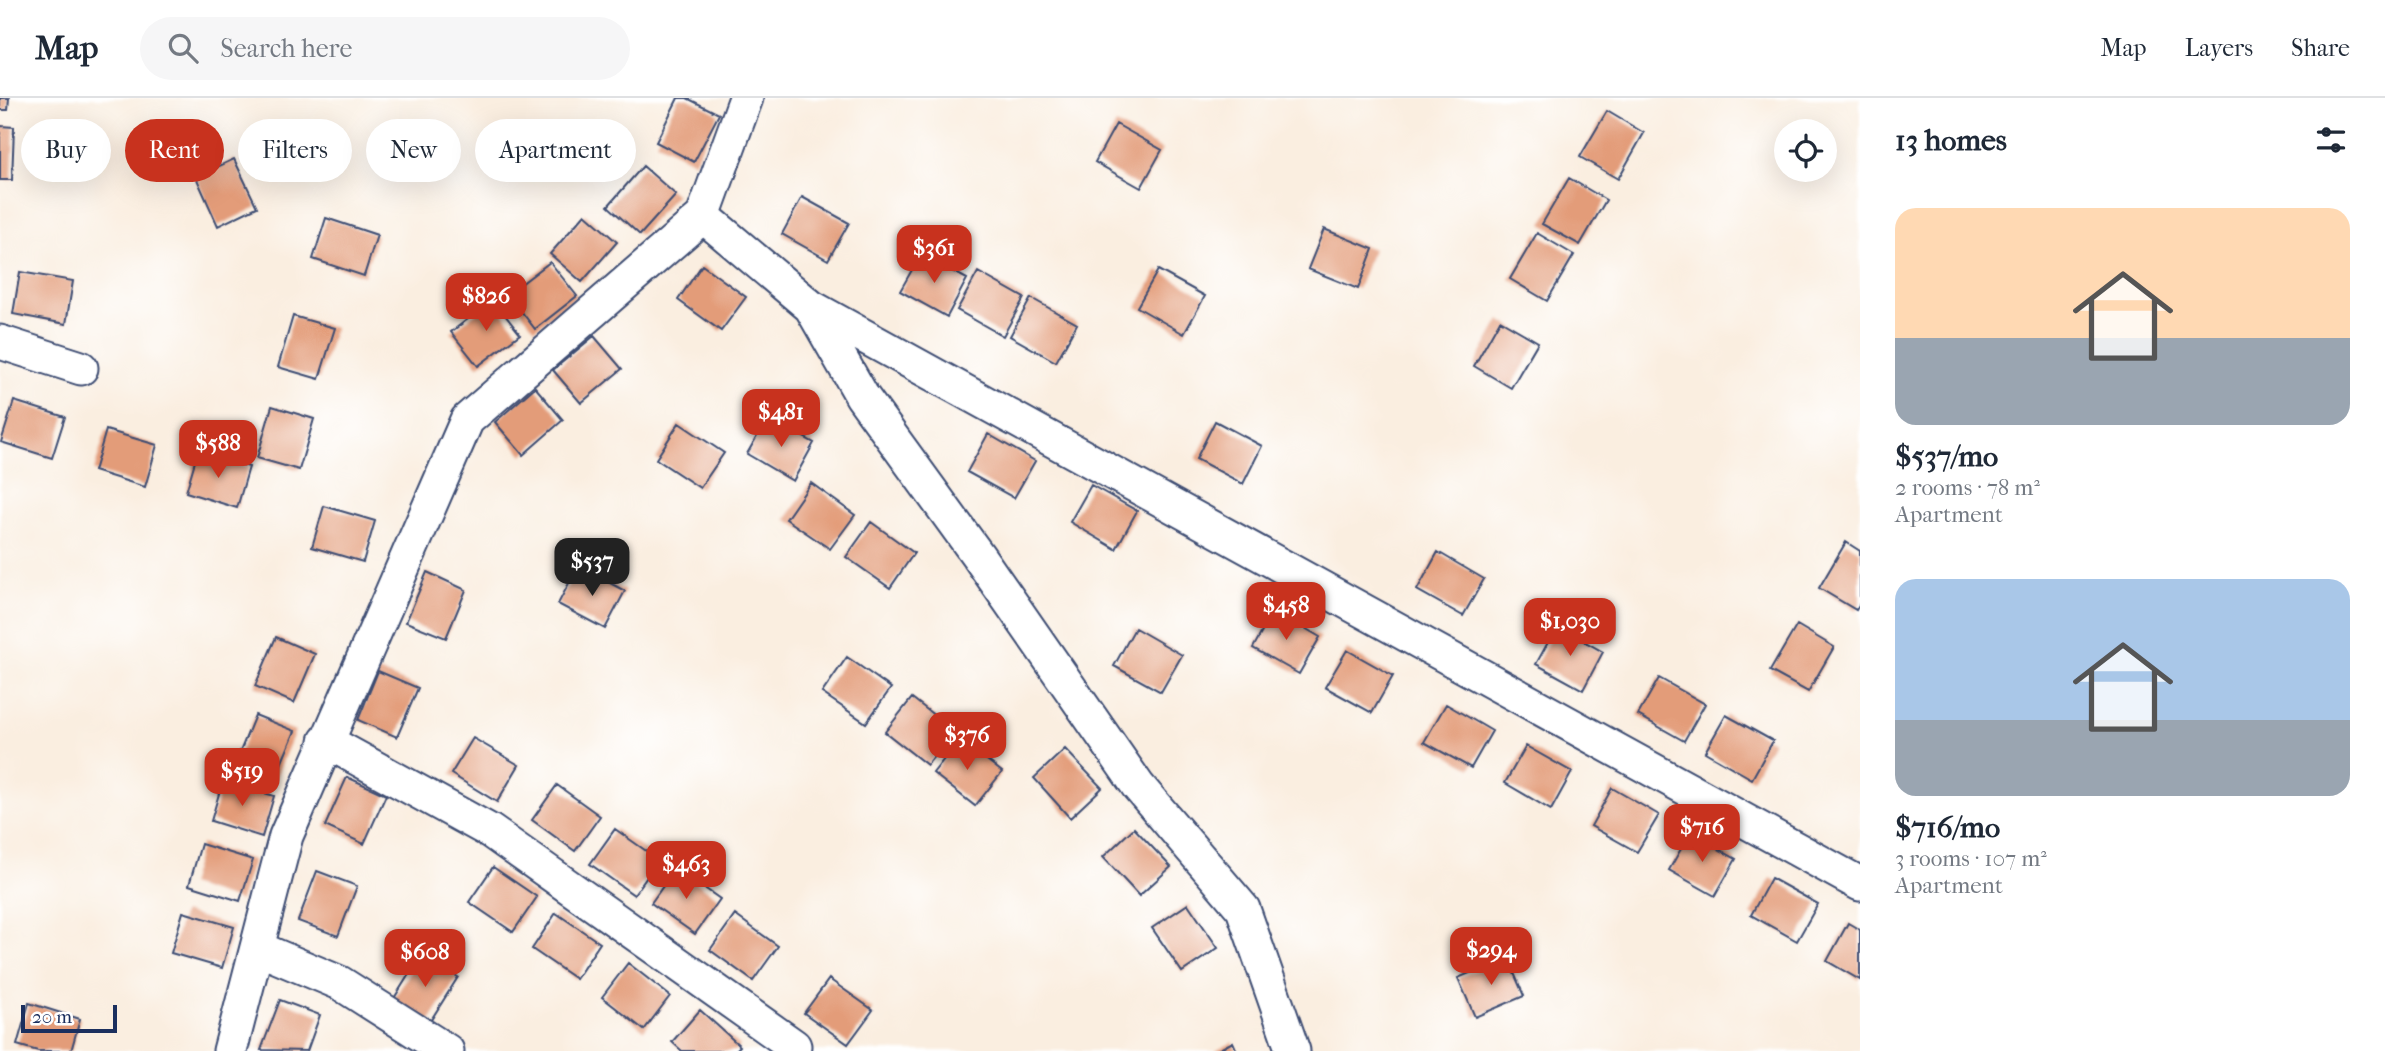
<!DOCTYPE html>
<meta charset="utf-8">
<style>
body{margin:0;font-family:"IM FELL French Canon",serif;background:#f6f6f7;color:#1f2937;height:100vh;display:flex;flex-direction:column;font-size:26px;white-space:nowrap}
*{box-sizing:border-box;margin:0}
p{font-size:23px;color:#747a83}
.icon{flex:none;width:38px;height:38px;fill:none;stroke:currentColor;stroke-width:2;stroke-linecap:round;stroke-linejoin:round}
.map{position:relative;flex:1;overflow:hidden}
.sheet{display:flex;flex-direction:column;background:#fff;width:525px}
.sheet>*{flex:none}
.hud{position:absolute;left:21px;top:21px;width:665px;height:63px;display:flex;gap:14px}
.buttons{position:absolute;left:1774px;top:21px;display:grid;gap:14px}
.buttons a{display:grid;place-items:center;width:63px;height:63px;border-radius:50%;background:#fff;box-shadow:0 7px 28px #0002;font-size:35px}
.scale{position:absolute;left:21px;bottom:18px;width:96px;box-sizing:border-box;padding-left:7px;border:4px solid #1b2f5e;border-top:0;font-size:19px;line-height:24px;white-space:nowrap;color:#1b2f5e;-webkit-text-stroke:5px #fff;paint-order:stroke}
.price{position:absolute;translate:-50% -60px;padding:0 16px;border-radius:14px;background:#c8321e;color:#fff;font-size:23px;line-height:46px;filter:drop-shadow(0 2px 4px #0008)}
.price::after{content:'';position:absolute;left:50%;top:42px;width:21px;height:16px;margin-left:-10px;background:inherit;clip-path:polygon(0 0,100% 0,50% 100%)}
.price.current{background:#222;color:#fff}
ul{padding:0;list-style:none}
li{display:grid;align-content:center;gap:14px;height:371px;padding:0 35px}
li span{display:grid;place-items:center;height:217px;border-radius:21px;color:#555}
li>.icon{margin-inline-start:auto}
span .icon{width:126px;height:126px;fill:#fffc;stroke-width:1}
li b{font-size:30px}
h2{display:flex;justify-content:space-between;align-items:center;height:84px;padding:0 35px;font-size:30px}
.chip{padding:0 24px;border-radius:32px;background:#fff;box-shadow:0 7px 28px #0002;font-size:24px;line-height:63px}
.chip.current{background:#c8321e;color:#fff}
header{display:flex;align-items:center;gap:42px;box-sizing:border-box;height:98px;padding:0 35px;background:#fff;border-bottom:2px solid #e0e1e3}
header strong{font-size:33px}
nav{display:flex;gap:38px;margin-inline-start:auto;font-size:24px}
.search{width:490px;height:63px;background:#f6f6f7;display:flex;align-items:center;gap:18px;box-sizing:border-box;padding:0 24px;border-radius:38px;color:#747a83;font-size:26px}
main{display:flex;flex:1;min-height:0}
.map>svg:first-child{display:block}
.building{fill:#e39c79}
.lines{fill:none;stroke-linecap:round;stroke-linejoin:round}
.minor-casing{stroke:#3c4c72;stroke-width:37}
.minor{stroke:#fff;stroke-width:33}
</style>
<header>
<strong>Map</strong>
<div class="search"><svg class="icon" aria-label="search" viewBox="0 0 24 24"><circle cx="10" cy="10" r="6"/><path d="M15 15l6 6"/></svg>Search here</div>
<nav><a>Map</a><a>Layers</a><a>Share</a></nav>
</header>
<main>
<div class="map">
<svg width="1860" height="953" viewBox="0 0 1860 953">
<rect width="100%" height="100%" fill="#fff"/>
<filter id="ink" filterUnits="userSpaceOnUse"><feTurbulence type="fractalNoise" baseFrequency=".0143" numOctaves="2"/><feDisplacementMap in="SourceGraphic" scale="14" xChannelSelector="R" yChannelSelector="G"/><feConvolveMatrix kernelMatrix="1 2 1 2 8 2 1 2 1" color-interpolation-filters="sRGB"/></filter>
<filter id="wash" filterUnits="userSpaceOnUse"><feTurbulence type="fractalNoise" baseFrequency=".00686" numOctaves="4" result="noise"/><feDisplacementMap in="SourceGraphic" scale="28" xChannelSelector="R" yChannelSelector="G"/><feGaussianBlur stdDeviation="1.57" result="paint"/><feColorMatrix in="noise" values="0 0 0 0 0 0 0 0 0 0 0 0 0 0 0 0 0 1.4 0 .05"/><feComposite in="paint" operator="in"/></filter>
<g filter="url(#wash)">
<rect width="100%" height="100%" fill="#faeee0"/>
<g id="blocks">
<path class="building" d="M0 0H9L8 12H0Z
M678 0H687L719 16 694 64 656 44Z
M1607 13 1644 35 1618 81 1580 59Z
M1116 26 1162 52 1141 90 1095 64Z
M0 28 14 29 12 82H0Z
M234 61 257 109 218 128 196 79Z
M643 68 676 97 640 137 608 108Z
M1569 80 1606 102 1580 147 1542 126Z
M802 99 849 125 828 162 782 136Z
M585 116 617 144 582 184 550 156Z
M326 120 377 137 364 178 313 161Z
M1324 131 1373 151 1358 191 1308 171Z
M1537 135 1574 157 1547 203 1510 181Z
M921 156 967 181 947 219 900 193Z
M550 164 577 198 535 231 508 196Z
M702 167 746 199 721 233 678 202Z
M1158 172 1205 198 1184 236 1137 209Z
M20 174 73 183 66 226 13 216Z
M978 174 1024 200 1003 238 957 212Z
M1031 200 1077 226 1056 264 1010 238Z
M493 202 520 236 478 268 451 234Z
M293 218 335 230 319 281 278 269Z
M1500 222 1538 244 1511 290 1474 268Z
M594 238 622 271 581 305 553 272Z
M535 289 563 322 523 357 495 324Z
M14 303 65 319 52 360 1 344Z
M272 308 314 321 299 372 257 360Z
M768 319 814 345 793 383 747 356Z
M1215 323 1262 348 1243 386 1196 361Z
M679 325 724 355 700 390 656 361Z
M106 332 157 347 145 389 94 373Z
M988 336 1035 363 1014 400 967 374Z
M198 353 249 369 237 410 186 394Z
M811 385 855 417 830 451 786 421Z
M1091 387 1137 413 1116 451 1070 424Z
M324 408 375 423 363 464 312 449Z
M871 424 914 455 890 490 846 459Z
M1846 444 1860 453V505L1856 512 1819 490Z
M1438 454 1484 481 1463 518 1417 492Z
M578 468 625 493 605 531 558 506Z
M427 474 466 492 446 540 406 524Z
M1274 512 1320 539 1299 576 1253 550Z
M1797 527 1834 549 1808 594 1770 573Z
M1557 528 1603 554 1583 592 1536 566Z
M1135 530 1182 557 1161 594 1114 568Z
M276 539 315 556 294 605 255 588Z
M1347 552 1393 578 1372 615 1325 589Z
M847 559 891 590 866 625 822 595Z
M378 573 418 590 397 639 358 622Z
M1659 580 1705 606 1684 643 1638 617Z
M912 600 954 633 927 667 885 634Z
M1446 606 1492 633 1471 670 1424 644Z
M255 617 295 633 274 683 235 666Z
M1726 617 1773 643 1752 681 1705 654Z
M473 640 519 667 497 704 451 676Z
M960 641 1002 674 975 708 933 675Z
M1526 648 1572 674 1551 712 1505 685Z
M1065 651 1102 690 1070 720 1034 680Z
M347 679 386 697 364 746 325 728Z
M223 682 274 698 262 739 211 723Z
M557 687 600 718 575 753 532 722Z
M1612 690 1659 717 1637 754 1591 728Z
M1134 730 1171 769 1139 798 1103 759Z
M615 731 659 762 634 797 590 766Z
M1690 735 1736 761 1715 798 1669 772Z
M201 746 253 762 240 803 189 787Z
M493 769 537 799 513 834 469 804Z
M676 770 720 801 695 836 651 805Z
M317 773 357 788 338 838 298 823Z
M1771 780 1818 806 1797 843 1751 817Z
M1188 806 1218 850 1182 874 1152 830Z
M183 814 234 829 222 870 171 855Z
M556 815 600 845 576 881 532 851Z
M735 817 778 848 753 883 710 852Z
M1848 825 1860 832V882L1827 863Z
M421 857 458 879 429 925 393 902Z
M1507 859 1524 898 1475 919 1458 880Z
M628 865 670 898 644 932 602 899Z
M829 881 873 912 848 946 804 915Z
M280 902 320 917 307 953 261 952Z
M29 905 80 921 71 953H38L17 947Z
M700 912 740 948 735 953H682L672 944Z
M1233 944 1237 953H1216Z"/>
</g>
</g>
<g filter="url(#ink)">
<use href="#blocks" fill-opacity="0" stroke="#3c4c72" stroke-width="2"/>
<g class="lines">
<defs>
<path id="minor" d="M746 0 703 118 811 209 1860 786
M811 209 862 298 979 459 1138 688 1243 811 1293 953
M0 244 81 270
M326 643 490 733 794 948
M257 850 340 885 447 953
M230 953 286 738 467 322 703 118"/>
</defs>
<use href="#minor" class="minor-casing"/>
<use href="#minor" class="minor"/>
</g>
</g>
</svg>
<div class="buttons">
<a><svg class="icon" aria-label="locate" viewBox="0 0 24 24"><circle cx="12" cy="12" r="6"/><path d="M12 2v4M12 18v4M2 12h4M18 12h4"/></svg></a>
</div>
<div class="scale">20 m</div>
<b class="price" style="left:934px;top:187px">$361</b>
<b class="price" style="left:486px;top:235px">$826</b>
<b class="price" style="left:781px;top:351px">$481</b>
<b class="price" style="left:218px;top:382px">$588</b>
<b class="price current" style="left:592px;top:500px">$537</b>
<b class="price" style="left:1286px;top:544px">$458</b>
<b class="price" style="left:1570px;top:560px">$1,030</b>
<b class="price" style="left:967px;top:674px">$376</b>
<b class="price" style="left:242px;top:710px">$519</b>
<b class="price" style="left:1702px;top:766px">$716</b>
<b class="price" style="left:686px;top:803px">$463</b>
<b class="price" style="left:1491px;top:889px">$294</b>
<b class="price" style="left:425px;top:891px">$608</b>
<div class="hud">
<a class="chip">Buy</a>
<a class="chip current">Rent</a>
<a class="chip">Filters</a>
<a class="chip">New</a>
<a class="chip">Apartment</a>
</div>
</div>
<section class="sheet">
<h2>13 homes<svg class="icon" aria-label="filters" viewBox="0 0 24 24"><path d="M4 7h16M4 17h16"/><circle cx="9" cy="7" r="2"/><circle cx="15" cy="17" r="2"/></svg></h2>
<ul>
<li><span style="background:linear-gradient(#ffd9b3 60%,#9aa5b1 0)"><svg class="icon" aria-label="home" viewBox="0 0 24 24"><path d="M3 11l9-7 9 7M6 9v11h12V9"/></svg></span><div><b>$537/mo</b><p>2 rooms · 78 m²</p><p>Apartment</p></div></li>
<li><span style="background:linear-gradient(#a9c7e8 65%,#9aa5b1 0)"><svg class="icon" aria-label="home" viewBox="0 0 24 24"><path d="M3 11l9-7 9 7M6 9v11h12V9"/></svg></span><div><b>$716/mo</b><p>3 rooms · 107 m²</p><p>Apartment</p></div></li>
</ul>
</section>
</main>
